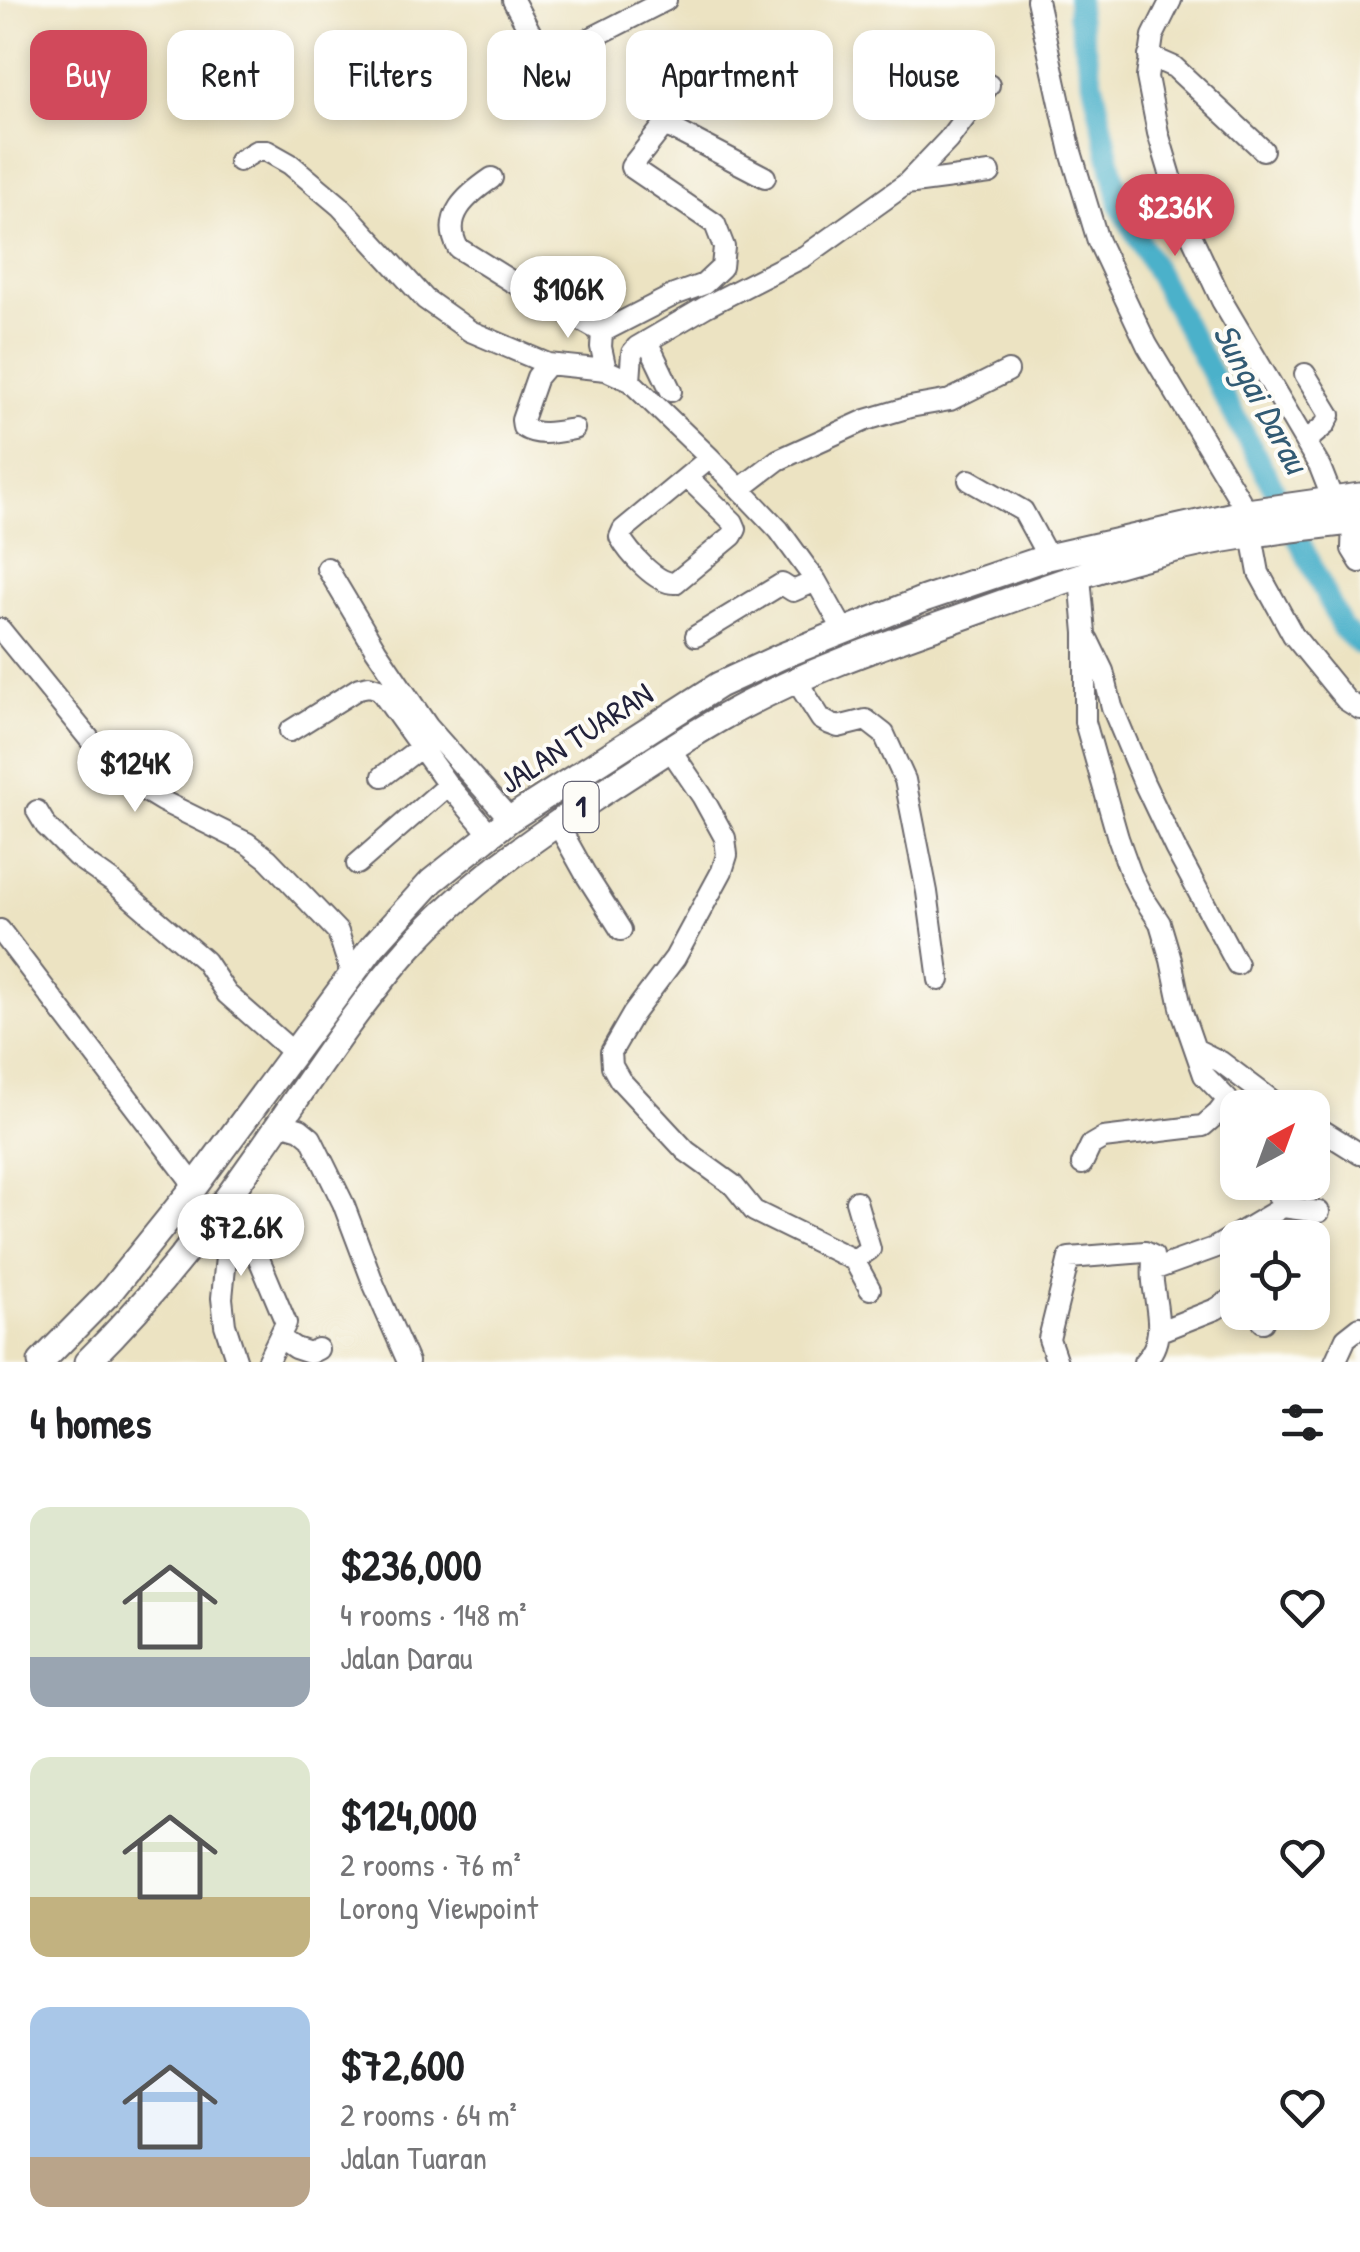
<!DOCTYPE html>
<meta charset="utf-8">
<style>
body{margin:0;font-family:"Patrick Hand",sans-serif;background:#f6f6f6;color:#202124;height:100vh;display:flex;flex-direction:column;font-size:38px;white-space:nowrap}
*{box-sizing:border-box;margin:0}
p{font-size:32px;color:#757577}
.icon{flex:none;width:55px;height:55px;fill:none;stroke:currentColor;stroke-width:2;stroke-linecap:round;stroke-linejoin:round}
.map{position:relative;height:1362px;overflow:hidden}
.side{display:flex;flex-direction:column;background:#fff;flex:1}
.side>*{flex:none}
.guide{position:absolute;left:30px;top:30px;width:1300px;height:90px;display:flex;gap:20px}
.needle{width:65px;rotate:41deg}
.controls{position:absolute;left:1220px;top:1090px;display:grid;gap:20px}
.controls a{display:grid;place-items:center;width:110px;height:110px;border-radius:20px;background:#fff;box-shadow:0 5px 15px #0003;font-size:50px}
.price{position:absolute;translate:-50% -85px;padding:0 22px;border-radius:35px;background:#fff;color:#222;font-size:32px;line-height:65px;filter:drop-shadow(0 2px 5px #0008)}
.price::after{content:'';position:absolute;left:50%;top:60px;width:30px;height:22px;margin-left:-15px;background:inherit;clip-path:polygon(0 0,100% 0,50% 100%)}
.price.current{background:#d1495b;color:#fff}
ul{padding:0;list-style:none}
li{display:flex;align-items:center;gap:30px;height:250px;padding:0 30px}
li span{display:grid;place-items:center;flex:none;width:280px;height:200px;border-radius:20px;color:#555}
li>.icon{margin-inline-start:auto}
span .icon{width:120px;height:120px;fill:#fffc;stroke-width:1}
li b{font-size:42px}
h2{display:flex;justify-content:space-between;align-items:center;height:120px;padding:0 30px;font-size:42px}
.pill{padding:0 35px;border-radius:20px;background:#fff;box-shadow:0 5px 15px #0003;font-size:35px;line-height:90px}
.pill.current{background:#d1495b;color:#fff}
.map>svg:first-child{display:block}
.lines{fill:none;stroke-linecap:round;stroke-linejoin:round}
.river{stroke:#4bb1ca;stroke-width:22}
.minor-casing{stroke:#69666a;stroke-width:24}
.major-casing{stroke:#69666a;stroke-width:29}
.minor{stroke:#fff;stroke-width:20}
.major{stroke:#fff;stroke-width:25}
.labels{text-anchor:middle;stroke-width:8;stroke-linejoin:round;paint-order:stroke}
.shield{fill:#fdfcf7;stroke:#646373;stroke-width:2.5}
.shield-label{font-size:30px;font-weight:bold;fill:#22223b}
.street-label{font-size:32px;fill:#22223b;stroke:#fdfcf7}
.water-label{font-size:35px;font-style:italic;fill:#325b74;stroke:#fdfcf7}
</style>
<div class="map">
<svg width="1360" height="1362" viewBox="0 0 1360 1362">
<rect width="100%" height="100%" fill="#fdfcf7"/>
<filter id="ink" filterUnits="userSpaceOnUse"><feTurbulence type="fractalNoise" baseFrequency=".01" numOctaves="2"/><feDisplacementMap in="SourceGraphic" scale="20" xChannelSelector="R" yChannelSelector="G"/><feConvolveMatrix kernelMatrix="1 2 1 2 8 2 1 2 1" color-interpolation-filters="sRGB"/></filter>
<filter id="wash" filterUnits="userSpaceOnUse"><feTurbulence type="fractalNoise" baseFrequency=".0048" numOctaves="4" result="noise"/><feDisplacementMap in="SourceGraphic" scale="40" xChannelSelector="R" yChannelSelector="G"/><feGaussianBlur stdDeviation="2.25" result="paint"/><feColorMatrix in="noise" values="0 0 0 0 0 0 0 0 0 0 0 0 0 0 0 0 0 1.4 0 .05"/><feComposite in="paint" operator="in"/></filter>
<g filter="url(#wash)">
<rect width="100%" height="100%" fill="#ece3c2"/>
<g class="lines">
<path class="river" d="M1078 0V15L1120 205 1271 483 1342 628 1360 645"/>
</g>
</g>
<g filter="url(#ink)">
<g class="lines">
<defs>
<path id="minor" d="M513 0 536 43 548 54H560L666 0
M1037 0 1071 152 1098 241 1147 345 1247 512
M1171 0 1153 36 1147 77 1158 133 1184 220 1222 301 1320 467 1333 500
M1149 56 1174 67 1263 150
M239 161 256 151H267L290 164 340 206 425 299 470 331 548 364 606 370 630 381 710 458 779 530 816 581 844 631
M492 178C467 195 441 216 458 248L511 281 602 332
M906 184 948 140 989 85
M647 341 671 391
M548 364 537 377 522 420 523 427C538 437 556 432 574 429
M606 370 601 347 602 332 674 295 704 284 722 267 724 247 715 224 631 167 661 129 666 127 673 129 765 177
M630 381 632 353 637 347 707 306 805 256 906 184 990 173
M1305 442 1325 425 1330 415 1305 374
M687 477 733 522 736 529 732 536 675 583C656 584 629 553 620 537L623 530 710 458
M969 480 1023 511 1048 557
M740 489 778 460 866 420 910 407 950 400 1008 371
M1353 522 1352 549 1360 562
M1252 535 1259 573 1293 635 1346 700 1360 709
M327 568 376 650 428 727 510 819
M1080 577 1085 633V722L1118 838 1131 874 1141 894 1160 923 1171 960 1182 1012 1204 1075 1228 1100 1218 1113 1203 1126 1103 1138 1091 1145 1082 1164
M0 629 95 746 124 778 162 801 247 843 268 859 338 932 351 973
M696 636 780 585 782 584 793 591 816 581
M1088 640 1103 671 1112 707 1144 783 1175 848 1237 964
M796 680 821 719 830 724 838 727 866 720 884 734 905 780 927 892 939 980
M290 731 359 688 369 686 379 689 448 785 490 834
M670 749 702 796 725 838 727 855 722 871 675 958 633 1014 611 1052 612 1066 620 1080 686 1151 733 1185 754 1211 854 1260 870 1289
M383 776 421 747
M37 811 46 826 76 856 114 883 205 961 227 994 295 1054
M557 823 586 875 621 930
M357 864 448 785
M0 930 195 1186
M1195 1049 1221 1062 1282 1108
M280 1123 300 1129 311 1138 343 1203 374 1285 408 1362
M1312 1124 1360 1154
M1272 1182 1283 1207 1319 1212
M231 1192 286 1323 267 1362
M208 1221 220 1233 227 1247 222 1298 225 1325 237 1362
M854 1260 870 1249 856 1201
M1153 1270 1214 1248 1283 1207
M1259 1312 1263 1322
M1160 1331 1216 1309 1238 1295
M280 1338 295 1348 310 1353 318 1349
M1057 1362 1049 1339 1069 1258 1145 1252 1153 1256C1153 1265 1152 1273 1153 1282 1156 1309 1167 1340 1144 1362
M1335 1362 1346 1338 1360 1327"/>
<path id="major" d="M41 1362 109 1293 195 1186 373 946 432 881 510 819 719 685 782 656 924 599 1048 557 1247 512 1360 496
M87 1362C151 1299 208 1227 259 1153 308 1083 353 1011 410 947 466 885 533 839 602 793 649 763 695 731 745 705 811 670 881 646 951 621 1016 598 1081 573 1148 556 1217 537 1289 529 1360 521"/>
</defs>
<use href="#minor" class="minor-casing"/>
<use href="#major" class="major-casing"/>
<use href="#minor" class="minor"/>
<use href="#major" class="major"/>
</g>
</g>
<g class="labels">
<rect class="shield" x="563.5" y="782" width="35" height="50" rx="8"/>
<g class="shield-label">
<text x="581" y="817">1</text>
</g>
<g class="street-label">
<text transform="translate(576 738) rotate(-33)" y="11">JALAN TUARAN</text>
</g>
<g class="water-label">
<text transform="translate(1261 398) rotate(62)" y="12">Sungai Darau</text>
</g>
</g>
</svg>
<div class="controls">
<a><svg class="needle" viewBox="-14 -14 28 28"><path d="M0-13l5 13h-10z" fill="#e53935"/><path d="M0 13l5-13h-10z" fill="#757577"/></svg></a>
<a><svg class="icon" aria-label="locate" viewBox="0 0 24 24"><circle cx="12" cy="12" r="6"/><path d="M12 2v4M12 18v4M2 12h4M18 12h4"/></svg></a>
</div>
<b class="price current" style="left:1175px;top:259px">$236K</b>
<b class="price" style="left:568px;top:341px">$106K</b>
<b class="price" style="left:135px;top:815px">$124K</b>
<b class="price" style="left:241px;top:1279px">$72.6K</b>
<div class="guide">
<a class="pill current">Buy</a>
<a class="pill">Rent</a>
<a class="pill">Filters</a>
<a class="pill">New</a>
<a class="pill">Apartment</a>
<a class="pill">House</a>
</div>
</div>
<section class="side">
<h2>4 homes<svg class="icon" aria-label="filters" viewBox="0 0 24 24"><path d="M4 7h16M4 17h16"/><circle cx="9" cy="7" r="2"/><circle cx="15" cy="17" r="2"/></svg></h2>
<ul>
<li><span style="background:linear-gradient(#dfe7d0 75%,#9aa5b1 0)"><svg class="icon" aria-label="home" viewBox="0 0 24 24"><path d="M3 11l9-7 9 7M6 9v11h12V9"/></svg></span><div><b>$236,000</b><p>4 rooms · 148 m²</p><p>Jalan Darau</p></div><svg class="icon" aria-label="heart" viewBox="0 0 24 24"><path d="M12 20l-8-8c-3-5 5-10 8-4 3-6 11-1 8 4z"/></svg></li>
<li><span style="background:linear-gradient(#dfe7d0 70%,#c2b280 0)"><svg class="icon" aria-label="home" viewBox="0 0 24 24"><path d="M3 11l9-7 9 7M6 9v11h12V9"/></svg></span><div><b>$124,000</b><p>2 rooms · 76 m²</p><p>Lorong Viewpoint</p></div><svg class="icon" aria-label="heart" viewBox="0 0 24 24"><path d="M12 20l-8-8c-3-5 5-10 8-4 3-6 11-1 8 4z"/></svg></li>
<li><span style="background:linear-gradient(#a9c7e8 75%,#b9a48a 0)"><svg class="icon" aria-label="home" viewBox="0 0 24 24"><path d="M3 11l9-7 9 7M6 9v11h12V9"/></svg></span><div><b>$72,600</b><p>2 rooms · 64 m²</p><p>Jalan Tuaran</p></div><svg class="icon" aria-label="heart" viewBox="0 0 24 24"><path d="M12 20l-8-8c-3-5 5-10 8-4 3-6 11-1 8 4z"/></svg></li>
</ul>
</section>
